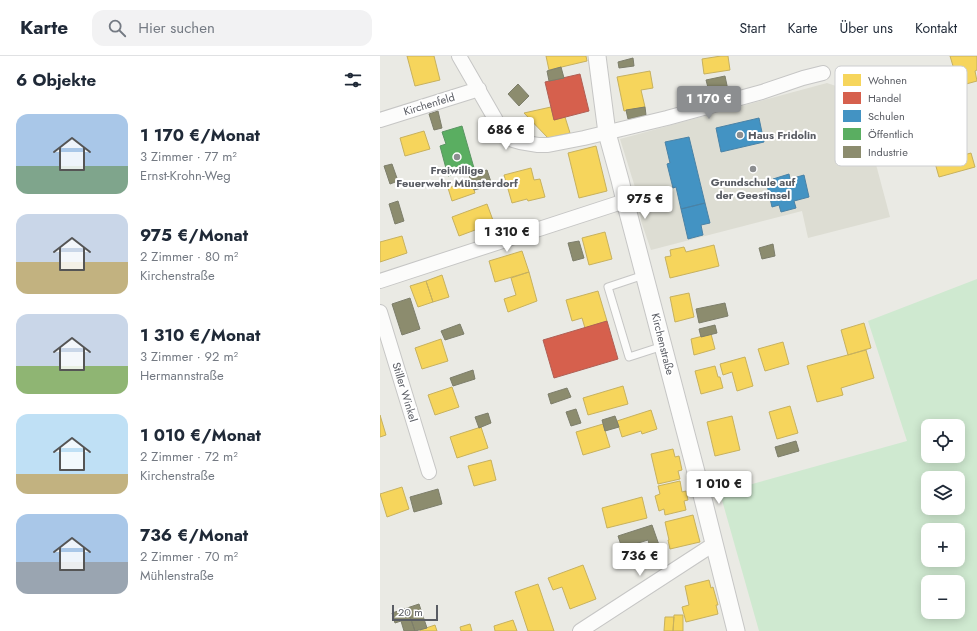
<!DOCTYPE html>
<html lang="de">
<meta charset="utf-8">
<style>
body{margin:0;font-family:Jost,sans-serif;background:#f2f2f3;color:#1f2937;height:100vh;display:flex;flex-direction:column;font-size:15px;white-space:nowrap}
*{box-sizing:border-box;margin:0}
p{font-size:13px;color:#747a83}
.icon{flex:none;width:22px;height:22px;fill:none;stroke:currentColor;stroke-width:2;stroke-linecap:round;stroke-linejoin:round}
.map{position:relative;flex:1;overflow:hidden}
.drawer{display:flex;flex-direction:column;background:#fff;width:380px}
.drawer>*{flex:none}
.fabs{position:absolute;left:541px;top:363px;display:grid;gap:8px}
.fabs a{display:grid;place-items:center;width:44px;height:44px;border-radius:8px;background:#fff;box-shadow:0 2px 10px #0003;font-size:20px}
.scale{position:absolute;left:12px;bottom:10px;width:46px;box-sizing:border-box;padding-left:4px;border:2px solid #595c63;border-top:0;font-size:11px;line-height:14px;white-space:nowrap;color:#595c63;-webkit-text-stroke:3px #fff;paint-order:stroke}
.price{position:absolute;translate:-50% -34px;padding:0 9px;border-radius:4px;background:#fff;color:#222;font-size:13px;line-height:26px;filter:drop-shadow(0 1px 2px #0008)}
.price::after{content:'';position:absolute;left:50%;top:24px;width:12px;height:9px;margin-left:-6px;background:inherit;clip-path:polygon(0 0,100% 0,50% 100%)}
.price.on{background:#8c8e90;color:#fff}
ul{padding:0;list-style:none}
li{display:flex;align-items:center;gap:12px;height:100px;padding:0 16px}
li span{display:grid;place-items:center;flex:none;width:112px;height:80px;border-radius:12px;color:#555}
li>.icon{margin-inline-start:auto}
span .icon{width:48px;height:48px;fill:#fffc;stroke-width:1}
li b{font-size:17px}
h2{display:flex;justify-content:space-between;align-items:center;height:48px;padding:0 16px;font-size:17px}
header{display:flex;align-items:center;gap:24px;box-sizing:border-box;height:56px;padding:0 20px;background:#fff;border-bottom:1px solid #e0e1e3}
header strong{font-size:19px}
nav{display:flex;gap:22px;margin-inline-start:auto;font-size:14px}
.search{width:280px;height:36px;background:#f2f2f3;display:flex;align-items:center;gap:10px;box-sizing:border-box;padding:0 14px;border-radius:12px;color:#747a83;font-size:15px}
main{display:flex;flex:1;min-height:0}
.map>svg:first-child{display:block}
.education{fill:#ddddd3}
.green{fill:#cfe9d0;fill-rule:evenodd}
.homes{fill:#f6d55c;stroke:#c7b15e}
.shops{fill:#d6604d;stroke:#b05f54}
.schools{fill:#4393c3;stroke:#4a82a6}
.public{fill:#5aae61;stroke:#5a9562}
.industry{fill:#8c8c6e;stroke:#7d7e6b}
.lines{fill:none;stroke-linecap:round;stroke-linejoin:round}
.service-casing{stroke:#c6c6c5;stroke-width:9}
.minor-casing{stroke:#c6c6c5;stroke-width:16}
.tertiary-casing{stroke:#c6c6c5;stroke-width:19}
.service{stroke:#fcfcfb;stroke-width:7}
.minor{stroke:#fcfcfb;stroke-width:14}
.tertiary{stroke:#fcfcfb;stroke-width:17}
.poi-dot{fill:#8c8e90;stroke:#fff;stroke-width:1.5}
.labels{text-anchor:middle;stroke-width:4;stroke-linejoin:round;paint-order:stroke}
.street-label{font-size:11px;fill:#595c63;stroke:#fff}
.poi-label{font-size:11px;font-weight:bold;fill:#595c63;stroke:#fff}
.key{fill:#fff;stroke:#cdced0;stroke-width:1}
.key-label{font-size:11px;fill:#595c63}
</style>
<header>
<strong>Karte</strong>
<div class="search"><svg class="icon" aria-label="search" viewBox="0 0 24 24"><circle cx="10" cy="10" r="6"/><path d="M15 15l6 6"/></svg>Hier suchen</div>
<nav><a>Start</a><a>Karte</a><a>Über uns</a><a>Kontakt</a></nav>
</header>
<main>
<section class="drawer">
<h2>6 Objekte<svg class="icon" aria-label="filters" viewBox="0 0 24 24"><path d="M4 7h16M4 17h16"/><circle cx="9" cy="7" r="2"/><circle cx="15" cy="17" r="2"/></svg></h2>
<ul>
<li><span style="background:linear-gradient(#a9c7e8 65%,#7fa58c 0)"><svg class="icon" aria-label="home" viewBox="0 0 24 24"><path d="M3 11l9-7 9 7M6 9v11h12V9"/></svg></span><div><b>1 170 €/Monat</b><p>3 Zimmer · 77 m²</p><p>Ernst-Krohn-Weg</p></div></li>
<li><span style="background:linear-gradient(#c9d6e8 60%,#c2b280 0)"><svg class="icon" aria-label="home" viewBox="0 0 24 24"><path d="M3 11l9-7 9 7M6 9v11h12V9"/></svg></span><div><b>975 €/Monat</b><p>2 Zimmer · 80 m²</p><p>Kirchenstraße</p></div></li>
<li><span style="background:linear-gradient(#c9d6e8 65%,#8fb573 0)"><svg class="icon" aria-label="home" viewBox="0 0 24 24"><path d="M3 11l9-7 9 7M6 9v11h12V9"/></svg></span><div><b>1 310 €/Monat</b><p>3 Zimmer · 92 m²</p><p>Hermannstraße</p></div></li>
<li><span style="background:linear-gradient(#bfe0f5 75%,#c2b280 0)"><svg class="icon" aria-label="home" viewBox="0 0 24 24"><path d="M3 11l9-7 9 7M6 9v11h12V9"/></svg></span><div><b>1 010 €/Monat</b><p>2 Zimmer · 72 m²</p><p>Kirchenstraße</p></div></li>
<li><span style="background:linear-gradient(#a9c7e8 60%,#9aa5b1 0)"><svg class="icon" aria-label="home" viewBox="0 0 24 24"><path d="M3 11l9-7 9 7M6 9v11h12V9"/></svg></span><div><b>736 €/Monat</b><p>2 Zimmer · 70 m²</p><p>Mühlenstraße</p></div></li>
</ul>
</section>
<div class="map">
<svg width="597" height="575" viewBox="0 0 597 575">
<rect width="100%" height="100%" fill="#eaeae4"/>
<path class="education" d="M447 27 477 37 510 161 428 182 422 155 271 194 261 165 259 144 240 83Z"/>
<path class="green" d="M597 223V575H379L340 437 527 385 488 265ZM548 370H578V400H548ZM548 422H578V452H548ZM548 474H578V504H548ZM548 526H578V556H548Z"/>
<path class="homes" d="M27 0H54L60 24 35 30Z
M166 0H206L207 5 169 14Z
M341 0H348L350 14 324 18 322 3Z
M570 0H597V14L595 15 597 25 579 30Z
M270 15 273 32 261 34 265 51 244 55 237 21Z
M171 51 174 64 185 61 190 77 168 82 144 57Z
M44 75 50 93 25 100 20 82Z
M216 90 227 135 199 142 188 97Z
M591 97 595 111 559 121 555 107Z
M151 112 154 124 160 123 165 141 148 145 147 143 132 147 124 119Z
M91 125 95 137 72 145 68 132Z
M107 148 114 167 79 180 72 161Z
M225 176 232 203 209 209 202 182Z
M22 180 27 197 0 206V186Z
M334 189 339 210 290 222 285 201 291 200 290 194 304 191 306 196Z
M142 195 149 216 115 226 109 205Z
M149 216 157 245 128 256 124 243 136 239 131 222Z
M62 219 69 241 53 246 46 225Z
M46 225 53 246 38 251 30 230Z
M218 235 227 265 205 272 202 262 192 265 186 244Z
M309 237 314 261 295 266 290 241Z
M484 267 491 292 468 299 461 274Z
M331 278 335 293 314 299 311 283Z
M61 283 68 305 42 313 35 292Z
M403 286 409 308 385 315 378 293Z
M486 294 494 322 461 332 463 339 437 346 427 310Z
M365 301 373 330 357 335 352 316 343 319 340 308Z
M335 310 338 321H340L343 332 321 338 315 315Z
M243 330 248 348 208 359 203 342Z
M72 331 79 351 55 359 48 339Z
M410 350 418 377 397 383 389 356Z
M271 354 277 373 262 378 261 375 242 381 237 365Z
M0 359 6 379 0 381Z
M352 360 360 394 335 400 327 366Z
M223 368 230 391 203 399 196 376Z
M101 371 108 392 77 402 70 381Z
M293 393 295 401 299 400 302 414 298 415 300 423 278 428 271 398Z
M111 404 116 424 94 430 88 410Z
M300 425 302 436 306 435 308 444 304 445 306 454 285 459 284 453 279 455 275 440 280 438 278 430Z
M22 431 29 453 7 461 0 438Z
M262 441 267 462 227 472 222 452Z
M313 459 320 486 290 493 288 484H289L285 466Z
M203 509 216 543 190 553 182 531 173 534 168 522Z
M329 524 331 532 333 531 338 549H336L338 558 306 566 302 551 309 549 305 530Z
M158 528 174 575H148L135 536Z
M294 559H303V575H293Z
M285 561H294L293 575H284Z
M133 564 137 575H115L114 570Z
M90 568 92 575H81L80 571Z
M55 569 57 575H40V574Z"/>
<path class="shops" d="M200 18 209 55 174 64 165 26Z
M227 265 238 303 174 322 163 284Z"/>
<path class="schools" d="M379 62 384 86 341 96 336 72Z
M309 81 325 147 301 153 296 131 293 132 287 108 290 107 285 86Z
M409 118 410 123 424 119 429 141 414 145 416 152 401 156 399 149 392 151 387 129 394 127 393 123Z
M325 147 330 167 321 169 323 179 308 183 301 153Z"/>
<path class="public" d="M82 70 94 112 68 120 60 90 66 88 62 76Z"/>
<path class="industry" d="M253 2 254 10 239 12 238 6Z
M181 11 184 22 169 25 167 15Z
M345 20 349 39 331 43 326 24Z
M138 28 149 40 139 50 128 38Z
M265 51 266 59 248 63 246 54Z
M58 55 62 72 54 74 49 58Z
M12 108 18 125 10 128 4 110Z
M107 114 112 129 94 134 89 119Z
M18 145 24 165 15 168 9 148Z
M199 185 204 202 193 205 188 187Z
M393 188 395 200 382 203 379 192Z
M30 242 40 273 22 279 12 248Z
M345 247 348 260 319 267 316 253Z
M80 268 84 278 65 284 61 275Z
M335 269 337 277 321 281 319 273Z
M93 314 95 323 73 330 70 322Z
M187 332 191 341 171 348 168 338Z
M196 353 201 367 191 370 186 356Z
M108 357 111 367 99 372 95 361Z
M235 360 239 371 225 375 222 364Z
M416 385 419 395 398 401 395 391Z
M58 433 62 448 34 456 30 441Z
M272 469 279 489 281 488 284 498 273 502 268 484 242 492 238 480Z
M39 548 47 572 35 575 27 552Z
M27 552 35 575H24L21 565 15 567 12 557Z"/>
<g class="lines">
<defs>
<path id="service" d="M264 219 228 231 249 301 283 290"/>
<path id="minor" d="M79 0 121 73 127 81 133 84 140 86 158 89H168L204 82 287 62 382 36 423 22 443 17
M0 64 99 33
M0 225 245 145
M0 256 49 416
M200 575 334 488"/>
<path id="tertiary" d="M217 0 227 77 240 124 245 145 321 435 356 575"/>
</defs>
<use href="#service" class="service-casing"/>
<use href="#minor" class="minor-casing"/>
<use href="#tertiary" class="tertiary-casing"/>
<use href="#service" class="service"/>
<use href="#minor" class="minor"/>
<use href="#tertiary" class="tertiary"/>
</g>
<g class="poi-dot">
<circle cx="360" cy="79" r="4"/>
<circle cx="77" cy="101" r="4"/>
<circle cx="373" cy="113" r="4"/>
</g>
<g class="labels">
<g class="street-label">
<text transform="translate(49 48) rotate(-17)" y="4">Kirchenfeld</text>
<text transform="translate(283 288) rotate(76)" y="4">Kirchenstraße</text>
<text transform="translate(25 336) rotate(73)" y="4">Stiller Winkel</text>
</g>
<g class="poi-label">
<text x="368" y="83" text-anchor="start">Haus Fridolin</text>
<text x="77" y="118">Freiwillige<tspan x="77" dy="13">Feuerwehr Münsterdorf</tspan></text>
<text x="373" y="130">Grundschule auf<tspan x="373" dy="13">der Geestinsel</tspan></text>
</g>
</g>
<rect x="455" y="10" width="132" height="100" rx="6" class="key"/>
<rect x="463" y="18" width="18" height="12" fill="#f6d55c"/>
<rect x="463" y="36" width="18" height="12" fill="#d6604d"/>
<rect x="463" y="54" width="18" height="12" fill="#4393c3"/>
<rect x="463" y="72" width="18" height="12" fill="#5aae61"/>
<rect x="463" y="90" width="18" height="12" fill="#8c8c6e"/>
<g class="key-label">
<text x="488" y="28">Wohnen</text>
<text x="488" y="46">Handel</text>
<text x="488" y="64">Schulen</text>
<text x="488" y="82">Öffentlich</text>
<text x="488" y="100">Industrie</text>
</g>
</svg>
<div class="fabs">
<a><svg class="icon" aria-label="locate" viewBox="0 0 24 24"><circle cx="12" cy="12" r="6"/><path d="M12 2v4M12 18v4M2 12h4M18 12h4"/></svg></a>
<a><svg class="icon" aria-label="layers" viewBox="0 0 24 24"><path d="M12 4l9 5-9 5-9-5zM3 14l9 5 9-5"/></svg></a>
<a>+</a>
<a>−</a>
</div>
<div class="scale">20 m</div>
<b class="price on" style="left:329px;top:64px">1 170 €</b>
<b class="price" style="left:126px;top:95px">686 €</b>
<b class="price" style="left:265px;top:164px">975 €</b>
<b class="price" style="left:127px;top:197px">1 310 €</b>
<b class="price" style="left:339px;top:449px">1 010 €</b>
<b class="price" style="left:260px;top:521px">736 €</b>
</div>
</main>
